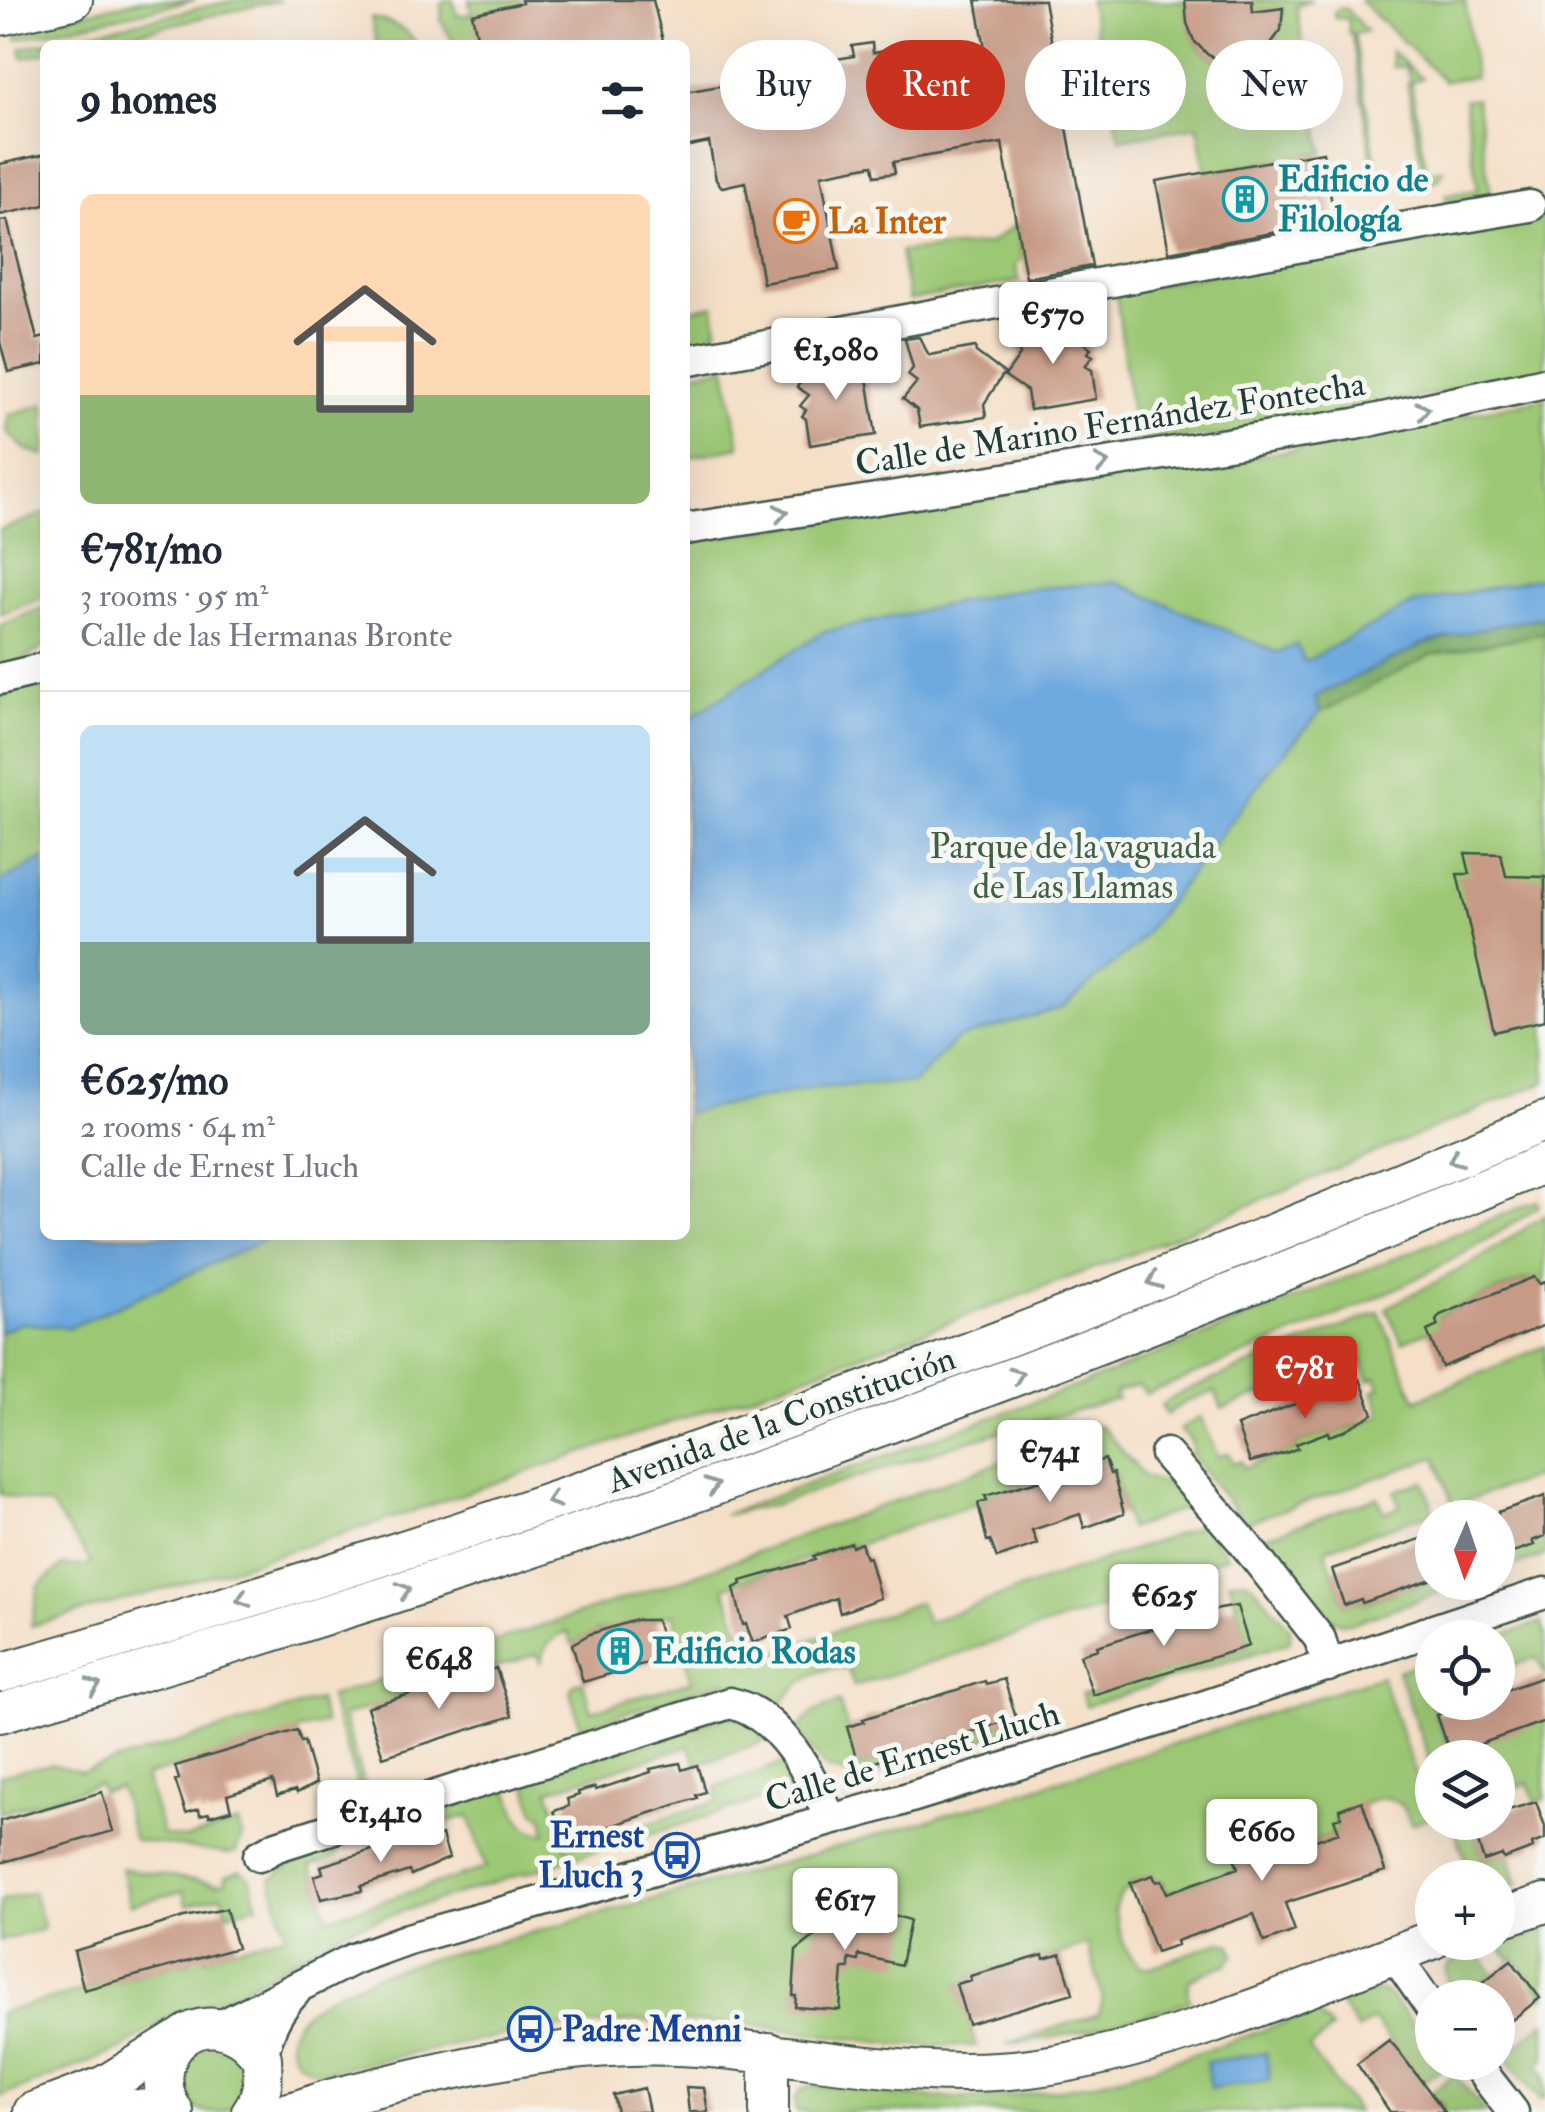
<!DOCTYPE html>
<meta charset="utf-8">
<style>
body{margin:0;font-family:"IM FELL Double Pica",serif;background:#f6f6f7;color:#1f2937;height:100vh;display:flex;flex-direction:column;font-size:38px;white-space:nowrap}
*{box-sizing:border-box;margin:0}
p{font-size:32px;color:#747a83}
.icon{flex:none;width:55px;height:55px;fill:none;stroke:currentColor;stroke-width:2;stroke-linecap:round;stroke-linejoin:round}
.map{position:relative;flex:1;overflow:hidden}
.side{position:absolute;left:40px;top:40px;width:650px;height:1200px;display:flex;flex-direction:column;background:#fff;border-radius:15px;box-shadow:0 10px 40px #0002}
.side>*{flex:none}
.guide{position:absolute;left:720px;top:40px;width:675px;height:90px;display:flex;gap:20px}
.needle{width:65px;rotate:182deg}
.buttons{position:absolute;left:1415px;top:1500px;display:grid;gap:20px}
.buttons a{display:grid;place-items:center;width:100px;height:100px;border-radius:50%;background:#fff;box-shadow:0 10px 40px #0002;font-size:50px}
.price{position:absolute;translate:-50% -85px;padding:0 22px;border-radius:10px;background:#fff;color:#222;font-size:32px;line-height:65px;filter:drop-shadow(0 2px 5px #0008)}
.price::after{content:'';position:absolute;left:50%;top:60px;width:30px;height:22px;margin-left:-15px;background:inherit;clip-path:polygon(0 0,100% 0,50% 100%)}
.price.current{background:#c8321e;color:#fff}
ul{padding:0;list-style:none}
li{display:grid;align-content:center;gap:20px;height:530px;padding:0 40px}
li+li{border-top:2px solid #e0e1e3}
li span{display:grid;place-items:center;height:310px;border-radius:15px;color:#555}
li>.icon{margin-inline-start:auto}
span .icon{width:180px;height:180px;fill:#fffc;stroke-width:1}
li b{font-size:42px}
h2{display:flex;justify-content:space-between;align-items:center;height:120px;padding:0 40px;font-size:42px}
.tag{padding:0 35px;border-radius:45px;background:#fff;box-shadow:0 10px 40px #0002;font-size:35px;line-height:90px}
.tag.current{background:#c8321e;color:#fff}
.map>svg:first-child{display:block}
.green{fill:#9cc875;stroke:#5e8254;stroke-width:2.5}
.forest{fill:#7dac66;stroke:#4e744d;stroke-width:2.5}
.water{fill:#6da8de;stroke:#467289;stroke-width:2.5}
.building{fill:#c79a85}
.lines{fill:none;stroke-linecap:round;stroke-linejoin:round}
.minor-casing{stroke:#3f554a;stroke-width:35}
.major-casing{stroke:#3f554a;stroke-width:42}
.minor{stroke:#fff;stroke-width:30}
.major{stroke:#fff;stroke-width:38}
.oneway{stroke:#8f9e9a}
.labels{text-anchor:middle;stroke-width:10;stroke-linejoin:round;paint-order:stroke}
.culture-label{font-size:35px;font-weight:bold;fill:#0d838f;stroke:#f6f6f2;text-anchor:start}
.food-label{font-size:35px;font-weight:bold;fill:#c56008;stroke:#f6f6f2;text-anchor:start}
.street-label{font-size:35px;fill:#1f3d34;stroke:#f6f6f2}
.park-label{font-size:35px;fill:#3e6044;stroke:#f6f6f2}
.transit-label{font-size:35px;font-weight:bold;fill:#164399;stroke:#f6f6f2;text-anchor:end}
</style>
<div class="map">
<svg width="1545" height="2112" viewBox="0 0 1545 2112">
<rect width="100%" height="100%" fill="#f6f6f2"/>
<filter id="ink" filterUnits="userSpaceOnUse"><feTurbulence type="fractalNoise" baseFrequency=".01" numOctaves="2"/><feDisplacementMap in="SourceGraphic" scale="20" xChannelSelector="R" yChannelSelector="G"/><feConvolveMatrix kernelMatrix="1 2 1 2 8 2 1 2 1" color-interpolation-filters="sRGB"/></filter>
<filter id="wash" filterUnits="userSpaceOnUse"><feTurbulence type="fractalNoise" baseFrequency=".0048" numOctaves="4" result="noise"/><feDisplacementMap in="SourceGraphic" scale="40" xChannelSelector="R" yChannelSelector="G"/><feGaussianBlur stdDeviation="2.25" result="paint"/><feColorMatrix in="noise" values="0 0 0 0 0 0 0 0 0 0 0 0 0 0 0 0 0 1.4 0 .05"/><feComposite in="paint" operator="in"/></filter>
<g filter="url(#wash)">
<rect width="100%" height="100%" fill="#f4dfc7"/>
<path class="green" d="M141 0H195L17 39 15 28Z
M236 0H281L80 45H45V53L23 58 21 48Z
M446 0H453L457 16 472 14 469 0H521L522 3 479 45H455L441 21 442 3Z
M1089 0 1185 1C1188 39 1199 62 1241 65 1268 56 1284 37 1283 8L1253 12 1252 0H1312L1296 7 1323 152 1206 173 1198 126 1120 139Z
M1360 0H1465L1475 77 1444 81Z
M1340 8 1346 9 1366 31 1354 34 1379 179 1395 177 1396 183 1392 187 1367 191 1362 183 1375 179 1352 34H1349L1348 19 1335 18 1334 12Z
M371 18C391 22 407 28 418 45H377Z
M1391 51 1422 78 1411 82 1427 172 1443 170 1439 180 1415 184 1408 176 1423 173 1407 82 1411 81 1406 67H1393Z
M1476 98 1491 195 1447 202 1445 195 1478 190 1464 100Z
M1545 217V372L1230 435 1134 441 1116 292 1445 231Z
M1016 224 1022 257 1016 266 1019 281 909 300 900 252 989 244Z
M714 305 717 329 709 338 685 344V311Z
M726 367 740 447 685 458V374Z
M1545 398V1082L1129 1255 800 1378 393 1518 192 1581 31 1626 39 1586 62 1566H87L91 1562 51 1506 0 1494V692L45 680V1235H685V542L1083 479 1295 450Z
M45 404V456L25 449 7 432 9 415Z
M45 513V597L0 614V530Z
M45 607V646L22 661 0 667V625Z
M1537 1201 1539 1206C1417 1291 1282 1338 1146 1394L1139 1385 1115 1392 1117 1399 968 1441 776 1504 723 1515 1083 1384Z
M1545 1215V1284L1541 1286 1538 1279H1527L1440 1315 1439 1327 1402 1342 1386 1308 1476 1261Z
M1379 1312 1416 1400 1545 1346V1474L1453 1505 1436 1457 1245 1523 1193 1458 1191 1441 1180 1430 1201 1417 1218 1457 1229 1453 1233 1463 1241 1461 1244 1468 1297 1449 1296 1444 1328 1432 1330 1436 1382 1415 1373 1391 1380 1388 1376 1377 1369 1380 1359 1356 1222 1409 1215 1391 1183 1403 1167 1415 1161 1405 1185 1391Z
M1100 1425 1145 1477 1167 1484 1188 1507 1129 1529 1114 1473 1110 1474 1105 1459 1096 1462 1095 1459 1058 1472 1059 1475 986 1496 987 1500 978 1503 852 1547 850 1543 724 1587 743 1638 750 1636 758 1658 919 1602 927 1622 1203 1525 1227 1556 1205 1564 1209 1575 854 1686 848 1669C821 1663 793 1684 780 1707 759 1687 744 1694 725 1681L580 1727 570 1690 576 1683 583 1682 592 1711 692 1681 673 1614 598 1631 572 1644 568 1632C552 1638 542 1646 541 1664L537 1654 343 1716 367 1795 361 1796 329 1697 686 1578Z
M1424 1481 1434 1512 1325 1549 1344 1604 1361 1599 1363 1603 1391 1593 1408 1583 1410 1587 1432 1579V1582L1467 1583 1352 1623H1341L1326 1616 1259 1539 1378 1497 1384 1513 1400 1507 1395 1491Z
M1545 1536V1555L1498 1572V1553L1533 1544 1532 1541Z
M1244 1579 1252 1584 1290 1628V1642L1086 1706 1082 1694 1097 1693 1249 1646 1229 1581Z
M1541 1622 1545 1634V1676L1537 1657 1498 1670 1495 1638Z
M1432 1659V1693L1429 1695 1449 1750 1545 1716V1799L1536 1802 1529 1783 1498 1794V1758H1432V1768L1398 1671Z
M1381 1676 1431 1817 1411 1824C1393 1776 1365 1806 1335 1820L1339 1832 1269 1857 1263 1844 1233 1855 1238 1868 1167 1893 1163 1880 1156 1882 1153 1875 1130 1883 1131 1888 1122 1893 1114 1909C1119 1929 1125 1964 1148 1968L1220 1942 1231 1944 1235 1955 1227 1964 1190 1979 1187 1991 1190 2001C1129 2022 1071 2037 1006 2044L1099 2014 1103 1999 1088 1944 1044 1959 1042 1955 994 1973 992 1970 971 1976V1980L957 1984 976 2046 900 2045 743 2024 640 2021 518 2032 321 2072C309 2069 297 2063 292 2051 276 2014 346 1987 372 1977 413 1962 454 1953 496 1942 572 1922 647 1901 722 1880 944 1818 1163 1749 1381 1676Z
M318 1700 325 1723 145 1776 163 1835 186 1839 238 1823 242 1836 236 1852 228 1854 134 1840 119 1787 102 1792 99 1784 0 1813V1775L51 1764 81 1772Z
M839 1702 860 1767 1015 1719V1715L1026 1712 1030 1724 857 1778 824 1767 797 1730 814 1712Z
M730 1715 756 1727 765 1741 697 1765 689 1746 549 1790 566 1848 718 1801 716 1787 782 1764 798 1788 349 1928 237 1992 166 2018 124 2048 0 2097V2013L175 1965 179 1960 182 1965 189 1963 188 1958 204 1954 206 1959 213 1957 212 1951 218 1953 286 1934 271 1879 287 1868 291 1857 332 1837 338 1857 311 1866 328 1918 486 1868 469 1815 410 1834 404 1815 506 1782C514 1805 517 1835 546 1833L543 1817 535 1812 524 1777Z
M1452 1823H1471L1484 1861 1502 1855 1510 1857 1518 1885 1498 1892V1878L1472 1877Z
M121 1868 217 1884 226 1882 225 1876 241 1871 250 1878 258 1905 227 1913 222 1895 187 1905 183 1891 130 1905Z
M33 1892 44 1929 0 1941V1901Z
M1545 1929V1998L1514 1958 1511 1960 1498 1946Z
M1478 1954 1497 1977H1489L1474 1989 1478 1998 1456 1997 1448 1988 1446 1969 1452 1962Z
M1380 1990 1390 1996 1432 2047V2062L1448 2065 1422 2082 1373 2019 1358 2030 1339 2002Z
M1315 2012 1332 2029 1309 2049 1357 2112H796L795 2099 801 2090C821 2079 874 2093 899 2095 926 2097 955 2099 983 2098 1100 2093 1206 2049 1315 2012Z
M1545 2022V2058L1538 2065 1545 2074V2097L1541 2100 1498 2048V2026L1515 2047Z
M180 2080a33 33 0 1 1 66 0a33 33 0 1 1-66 0Z
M1454 2074 1486 2112H1445L1440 2101 1437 2102 1431 2093Z"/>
<path class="forest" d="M1545 617V633L1430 655 1320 713 1314 697 1424 644 1488 627Z"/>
<path class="water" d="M1545 576V617L1488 627 1424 644 1315 697 1320 713 1276 762 1136 945 1062 1008 957 1039 914 1083 815 1088 685 1113V720L823 632 1015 590 1116 582 1278 653 1297 644 1304 662 1413 604Z
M45 858V1235H328L269 1238 69 1328 21 1323 0 1332V882Z
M1266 2053 1270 2080 1210 2088 1206 2062Z"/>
<g id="blocks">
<path class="building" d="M521 0H653L664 45H479L472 14 522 3Z
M976 0H1044L1092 266 1026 278 1002 143 893 162 895 173 875 176 873 165 821 175 839 270 763 283 745 182 722 187 716 180 709 142 685 147V92L793 73 791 67 854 56 852 46 872 43 873 53 936 41 942 72 988 64Z
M1185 0H1252L1253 12 1283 8 1281 30 1263 54 1248 63 1233 65 1208 55 1194 41 1187 23Z
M1323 152 1335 221 1169 252 1156 181Z
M45 154V205L0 215V164Z
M7 220 37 339 45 337V364L8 372 0 342V221Z
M1027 316 1039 337 1093 328 1084 343 1091 348 1088 353 1093 356 1085 366 1092 370 1096 399 1030 410 1027 391 1005 376 1020 355 1014 319Z
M919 337 929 355 975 347 976 352 1004 373 984 404 986 417 920 427 917 410 903 399 917 382 908 375 913 368 905 339Z
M810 357 819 373 865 365 876 435 810 445 806 419 802 416 806 410 800 406 809 395 797 387 800 383 796 360Z
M1465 853 1501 854 1506 876 1545 877V1020L1494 1032 1457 874H1470Z
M1534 1277 1540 1284 1545 1282V1325L1442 1367 1427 1331 1438 1326 1436 1321 1440 1315Z
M1360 1379 1373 1414 1341 1432 1329 1436 1328 1432 1296 1444 1298 1448 1286 1453 1250 1462 1237 1426Z
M1095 1458 1096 1462 1105 1459 1110 1474 1113 1473 1124 1514 1084 1528 1080 1514 1032 1530 1037 1544 997 1558 990 1540 987 1541 978 1503 987 1500 985 1496 1059 1475 1057 1471Z
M1545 1496V1536L1532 1541 1534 1545 1504 1555 1503 1551 1498 1553V1512Z
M1432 1535V1579L1362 1603 1361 1599 1344 1605 1332 1569Z
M851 1543 852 1547 861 1543 866 1558 869 1557 880 1598 840 1613 836 1598 788 1616 792 1629 753 1643 746 1624 743 1625 734 1588 742 1584 741 1581 815 1560 813 1556Z
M1237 1606 1249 1646 1093 1695 1080 1655 1098 1649 1097 1646 1209 1611Z
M636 1620H656L667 1657 583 1682 572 1644 590 1634Z
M496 1668 512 1716 383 1757 367 1707Z
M1545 1676V1721L1466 1749 1465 1745 1449 1750 1437 1715 1472 1702H1498V1693Z
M1004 1679 1016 1718 859 1767 847 1727 864 1722 863 1719 985 1681 986 1684Z
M297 1730 301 1742 304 1741 316 1783 297 1793 295 1790 277 1796 273 1781 227 1795 231 1810 209 1816V1813L200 1815 199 1809 186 1813 175 1780 179 1779 175 1766Z
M680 1763 682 1770 697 1765 705 1792 696 1795 697 1798 592 1832 563 1838 554 1811 569 1806 567 1799 579 1795 578 1792 595 1787 596 1790 651 1772 650 1769Z
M102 1792 113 1831 0 1863V1821Z
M1362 1801 1385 1871 1285 1903 1295 1931 1264 1942 1254 1914 1176 1941 1177 1945 1156 1952 1130 1883 1153 1875 1156 1882 1162 1880 1167 1893 1238 1868 1233 1855 1264 1844 1268 1857 1339 1832 1334 1819 1341 1817 1339 1809Z
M1536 1802 1545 1826V1839L1532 1844 1533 1848 1504 1859 1502 1855 1484 1861 1471 1822H1498V1813Z
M430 1832 433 1838 442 1835 449 1858 411 1875 409 1871 361 1886 362 1891 321 1899 314 1876 323 1873 321 1866Z
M858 1904 910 1920 901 1965 859 1955 858 1961 849 1959V1968H843L840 2010 795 2007 796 1996H793L796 1951 815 1936 812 1932 833 1916 836 1920Z
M226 1909 237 1948 84 1990 74 1951 184 1917Z
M1061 1954 1073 1993 968 2024 956 1984 971 1980 970 1976 1010 1965 1043 1955 1044 1959Z
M1511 1960 1540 1998 1498 2031V1998H1463Z
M1389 2040 1397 2049 1445 2112H1390L1357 2064Z
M686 2087 704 2088 708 2112H689Z
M644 2088 649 2112H617L613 2095Z"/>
</g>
</g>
<g filter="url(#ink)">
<use href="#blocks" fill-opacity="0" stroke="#3f554a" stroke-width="2.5"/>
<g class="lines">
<defs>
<path id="minor" d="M685 361C967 310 1248 253 1530 206
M685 529 1355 424 1545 383
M0 679 45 668
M1166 1454 1240 1538 1320 1639 1328 1666
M259 1856 277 1846 730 1703C781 1714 811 1776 831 1820
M1394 1954 1432 2009
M215 2029 353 1959 408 1939 895 1802 1193 1710 1545 1593
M262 2058C268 2030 275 2013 295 1992
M1474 2062 1513 2112"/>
<path id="major" d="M0 16 73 0
M0 1673C526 1523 1042 1335 1545 1121
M0 1713C526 1563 1042 1378 1545 1163
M1498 1919 1545 1903
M769 2052V2112
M33 2112 105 2085 178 2040
M84 2112 112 2108 173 2111
M174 2112C142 2065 188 2005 239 2036 248 2041 255 2050 262 2058 263 2079 264 2094 251 2112
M289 2112C304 2109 318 2102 333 2098 429 2074 530 2049 630 2046 764 2041 896 2085 1030 2068 1170 2050 1301 1989 1432 1940"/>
</defs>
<use href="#minor" class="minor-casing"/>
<use href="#major" class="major-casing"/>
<use href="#minor" class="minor"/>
<use href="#major" class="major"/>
</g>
<defs><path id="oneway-chevron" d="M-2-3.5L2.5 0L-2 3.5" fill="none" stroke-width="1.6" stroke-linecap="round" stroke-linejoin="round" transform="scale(2.5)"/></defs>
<g class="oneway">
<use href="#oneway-chevron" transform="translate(1423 410) rotate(-12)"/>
<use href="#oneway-chevron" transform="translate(1102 463) rotate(-9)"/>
<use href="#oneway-chevron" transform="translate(781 513) rotate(-9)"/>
<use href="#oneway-chevron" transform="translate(1455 1159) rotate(157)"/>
<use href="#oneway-chevron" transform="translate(1154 1281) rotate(158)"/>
<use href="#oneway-chevron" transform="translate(1017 1375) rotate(-21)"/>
<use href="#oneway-chevron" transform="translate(712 1486) rotate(-19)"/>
<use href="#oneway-chevron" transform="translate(553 1500) rotate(162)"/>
<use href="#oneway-chevron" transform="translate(404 1590) rotate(-18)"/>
<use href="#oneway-chevron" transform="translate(243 1599) rotate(163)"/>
<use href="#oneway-chevron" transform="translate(94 1686) rotate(-17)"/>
</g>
</g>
<defs>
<symbol id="building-ring" viewBox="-11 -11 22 22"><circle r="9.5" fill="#f6f6f2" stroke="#0f9aa8" stroke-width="1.5"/><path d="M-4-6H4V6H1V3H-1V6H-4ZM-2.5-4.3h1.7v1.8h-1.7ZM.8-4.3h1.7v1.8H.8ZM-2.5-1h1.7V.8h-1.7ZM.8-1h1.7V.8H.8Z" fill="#0f9aa8"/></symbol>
<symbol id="cafe-ring" viewBox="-11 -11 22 22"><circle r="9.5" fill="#f6f6f2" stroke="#e8710a" stroke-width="1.5"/><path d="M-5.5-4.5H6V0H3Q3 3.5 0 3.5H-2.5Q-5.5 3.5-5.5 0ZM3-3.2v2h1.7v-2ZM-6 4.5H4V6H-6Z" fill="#e8710a"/></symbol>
<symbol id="bus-ring" viewBox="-11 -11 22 22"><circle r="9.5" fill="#f6f6f2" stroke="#1a4fb4" stroke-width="1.5"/><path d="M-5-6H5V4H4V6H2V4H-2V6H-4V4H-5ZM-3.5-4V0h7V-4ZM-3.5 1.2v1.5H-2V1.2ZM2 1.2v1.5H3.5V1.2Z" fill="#1a4fb4"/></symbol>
</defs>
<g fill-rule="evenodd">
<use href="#building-ring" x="1220" y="174" width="50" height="50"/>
<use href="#cafe-ring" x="771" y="196" width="50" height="50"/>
<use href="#building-ring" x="595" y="1626" width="50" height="50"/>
<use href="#bus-ring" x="652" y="1830" width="50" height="50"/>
<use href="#bus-ring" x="505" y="2004" width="50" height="50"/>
</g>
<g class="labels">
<g class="culture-label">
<text x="1278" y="191">Edificio de<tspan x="1278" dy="40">Filología</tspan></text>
<text x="652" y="1663">Edificio Rodas</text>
</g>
<g class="food-label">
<text x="828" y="233">La Inter</text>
</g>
<g class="street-label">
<text transform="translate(1110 423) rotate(-9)" y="12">Calle de Marino Fernández Fontecha</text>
<text transform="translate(781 1419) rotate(-20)" y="12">Avenida de la Constitución</text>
<text transform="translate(912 1756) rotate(-17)" y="12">Calle de Ernest Lluch</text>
</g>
<g class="park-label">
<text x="1073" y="858">Parque de la vaguada<tspan x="1073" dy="40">de Las Llamas</tspan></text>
</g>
<g class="transit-label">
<text x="644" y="1847">Ernest<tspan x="644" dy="40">Lluch 3</tspan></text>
<text x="562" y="2041" text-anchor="start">Padre Menni</text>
</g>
</g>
</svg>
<div class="buttons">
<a><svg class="needle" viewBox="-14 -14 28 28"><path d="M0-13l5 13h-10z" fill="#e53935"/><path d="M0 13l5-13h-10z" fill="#747a83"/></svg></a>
<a><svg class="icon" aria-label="locate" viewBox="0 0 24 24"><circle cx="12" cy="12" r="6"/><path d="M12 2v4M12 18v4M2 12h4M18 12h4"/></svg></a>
<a><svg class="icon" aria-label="layers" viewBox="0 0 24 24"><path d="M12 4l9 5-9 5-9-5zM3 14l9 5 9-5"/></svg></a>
<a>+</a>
<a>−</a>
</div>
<b class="price" style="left:1053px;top:367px">€570</b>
<b class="price" style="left:836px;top:403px">€1,080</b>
<b class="price current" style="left:1305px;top:1421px">€781</b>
<b class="price" style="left:1050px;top:1505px">€741</b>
<b class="price" style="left:1164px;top:1649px">€625</b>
<b class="price" style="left:439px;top:1712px">€648</b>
<b class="price" style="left:381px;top:1865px">€1,410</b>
<b class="price" style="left:1262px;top:1884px">€660</b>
<b class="price" style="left:845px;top:1953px">€617</b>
<div class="guide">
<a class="tag">Buy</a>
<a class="tag current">Rent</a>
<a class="tag">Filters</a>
<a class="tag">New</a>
</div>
<section class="side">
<h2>9 homes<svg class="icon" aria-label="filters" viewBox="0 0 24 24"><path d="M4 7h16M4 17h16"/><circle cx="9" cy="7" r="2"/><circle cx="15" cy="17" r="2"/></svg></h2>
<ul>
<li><span style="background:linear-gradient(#ffd9b3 65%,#8fb573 0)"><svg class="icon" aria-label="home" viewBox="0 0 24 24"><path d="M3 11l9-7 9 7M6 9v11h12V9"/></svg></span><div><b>€781/mo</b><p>3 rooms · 95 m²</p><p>Calle de las Hermanas Bronte</p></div></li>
<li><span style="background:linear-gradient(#bfe0f5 70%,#7fa58c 0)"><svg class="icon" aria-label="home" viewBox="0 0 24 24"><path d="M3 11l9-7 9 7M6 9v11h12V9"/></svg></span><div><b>€625/mo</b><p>2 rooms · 64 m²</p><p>Calle de Ernest Lluch</p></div></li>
</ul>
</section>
</div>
